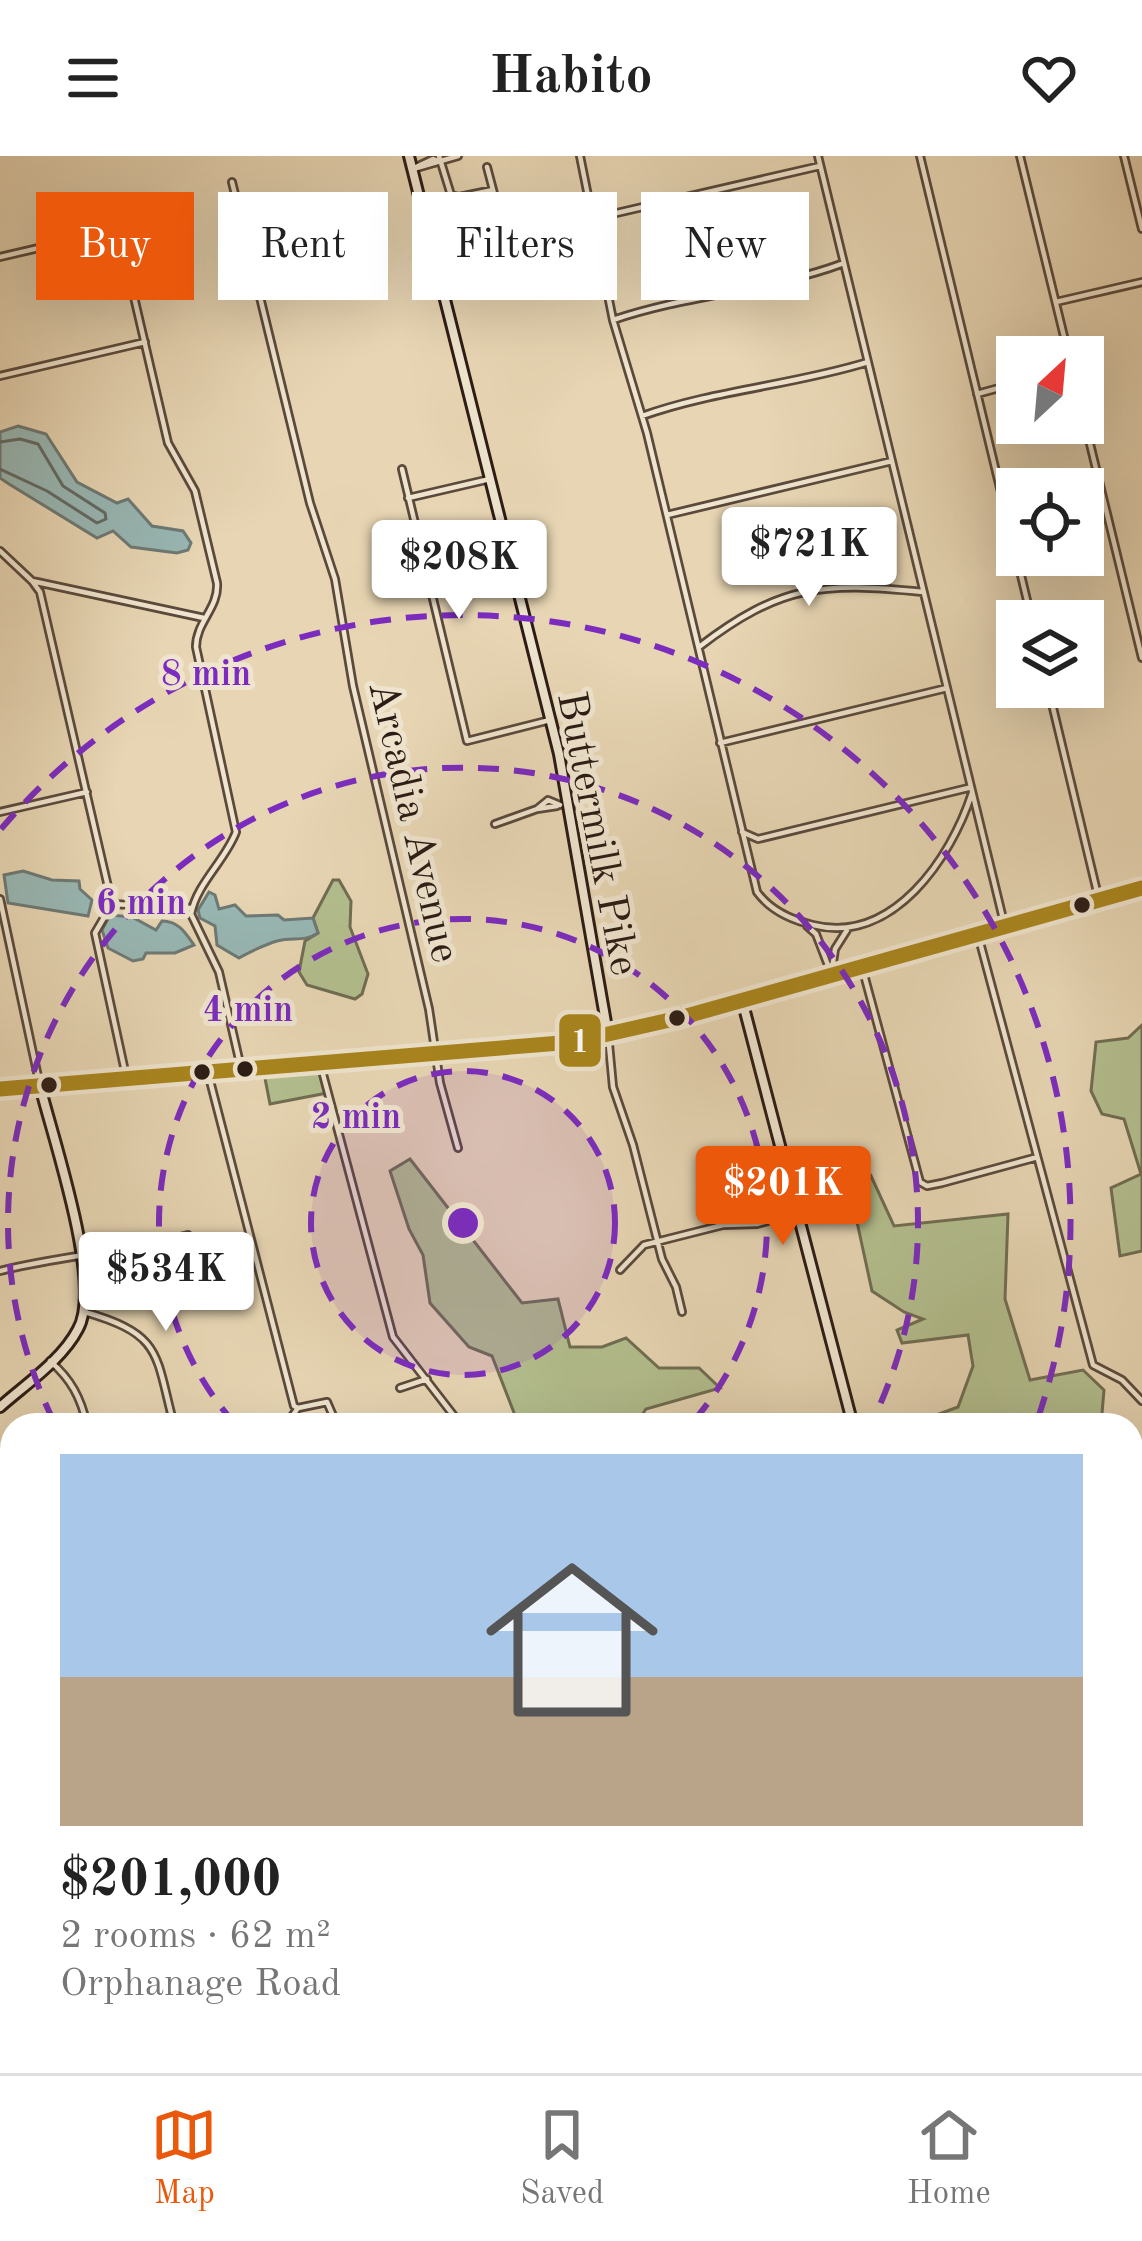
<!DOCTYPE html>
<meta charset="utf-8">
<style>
body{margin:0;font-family:"Old Standard TT",serif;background:#f6f6f6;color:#222;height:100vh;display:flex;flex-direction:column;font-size:45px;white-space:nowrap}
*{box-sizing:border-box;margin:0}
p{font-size:39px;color:#767676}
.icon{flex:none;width:66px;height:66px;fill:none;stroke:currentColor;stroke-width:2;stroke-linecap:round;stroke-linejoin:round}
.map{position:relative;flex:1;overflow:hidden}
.sheet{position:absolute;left:0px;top:1257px;width:1143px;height:660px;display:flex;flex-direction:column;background:#fff;border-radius:36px 36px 0 0;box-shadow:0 12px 48px #0002}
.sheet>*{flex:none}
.top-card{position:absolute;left:36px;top:36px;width:1071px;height:108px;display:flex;gap:24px}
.needle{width:78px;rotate:26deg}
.buttons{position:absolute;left:996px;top:180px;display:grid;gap:24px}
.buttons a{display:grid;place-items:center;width:108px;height:108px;border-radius:0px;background:#fff;box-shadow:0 12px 48px #0002;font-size:60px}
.price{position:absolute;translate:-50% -102px;padding:0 27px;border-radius:12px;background:#fff;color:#222;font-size:39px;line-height:78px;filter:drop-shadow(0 3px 6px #0008)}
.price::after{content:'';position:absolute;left:50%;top:72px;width:36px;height:27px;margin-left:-18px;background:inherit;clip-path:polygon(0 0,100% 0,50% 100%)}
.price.active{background:#ea580c;color:#fff}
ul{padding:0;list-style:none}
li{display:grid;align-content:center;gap:24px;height:636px;padding:0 60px}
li+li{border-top:3px solid #e0e0e0}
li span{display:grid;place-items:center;height:372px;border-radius:0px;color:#555}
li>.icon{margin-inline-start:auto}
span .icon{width:216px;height:216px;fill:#fffc;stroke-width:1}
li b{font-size:51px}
.pill{padding:0 42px;border-radius:0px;background:#fff;box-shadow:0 12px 48px #0002;font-size:42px;line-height:108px}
.pill.active{background:#ea580c;color:#fff}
header{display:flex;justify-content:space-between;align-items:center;height:156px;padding:0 60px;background:#fff;font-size:54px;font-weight:700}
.tabs{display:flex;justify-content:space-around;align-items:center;height:168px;border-top:3px solid #e0e0e0;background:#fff;font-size:33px;color:#767676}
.tabs a{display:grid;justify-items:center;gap:6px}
.tabs .active{color:#ea580c}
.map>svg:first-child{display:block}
.green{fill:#b3be8e;stroke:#706d52;stroke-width:3}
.water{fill:#98b7b4;stroke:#6d7974;stroke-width:3}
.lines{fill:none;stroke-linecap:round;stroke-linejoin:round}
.shore{stroke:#626a64;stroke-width:3}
.minor-casing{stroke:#5b4a3c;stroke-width:10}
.secondary-casing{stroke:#2c1c15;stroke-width:14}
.primary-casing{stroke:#2c1c15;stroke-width:15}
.motorway-casing{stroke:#2c1c15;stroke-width:16}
.minor{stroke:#efe4ce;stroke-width:4.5}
.secondary{stroke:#efe4ce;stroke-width:8}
.primary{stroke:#e4ba7a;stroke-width:9}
.motorway{stroke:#e4ba7a;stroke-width:10}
.bus-1-casing{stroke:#efe4ce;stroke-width:24}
.bus-1{stroke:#a9851d;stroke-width:15}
.ring{fill:none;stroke:#7b2cbf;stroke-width:6;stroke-dasharray:21 15}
.bus-dot{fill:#2c1c15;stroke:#efe4ce;stroke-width:4.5}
.labels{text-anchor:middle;stroke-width:10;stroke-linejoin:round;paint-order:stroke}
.street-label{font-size:42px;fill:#2c1c15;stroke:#efe4ce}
.centre{fill:#7b2cbf;stroke:#efe4ce;stroke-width:6}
.ring-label{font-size:36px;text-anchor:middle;font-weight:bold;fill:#7b2cbf;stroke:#efe4ce;stroke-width:10;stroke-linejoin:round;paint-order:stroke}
.line-badge{stroke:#efe4ce;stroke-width:4.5}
.badge-label{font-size:33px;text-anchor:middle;font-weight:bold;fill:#fff}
</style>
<header><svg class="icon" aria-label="menu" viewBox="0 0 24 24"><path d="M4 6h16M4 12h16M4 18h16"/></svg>Habito<svg class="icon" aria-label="heart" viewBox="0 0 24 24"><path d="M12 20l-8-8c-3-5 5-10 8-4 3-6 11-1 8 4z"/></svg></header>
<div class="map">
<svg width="1142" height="1917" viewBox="0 0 1142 1917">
<rect width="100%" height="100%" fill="#e7d5b3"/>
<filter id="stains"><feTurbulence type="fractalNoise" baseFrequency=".00167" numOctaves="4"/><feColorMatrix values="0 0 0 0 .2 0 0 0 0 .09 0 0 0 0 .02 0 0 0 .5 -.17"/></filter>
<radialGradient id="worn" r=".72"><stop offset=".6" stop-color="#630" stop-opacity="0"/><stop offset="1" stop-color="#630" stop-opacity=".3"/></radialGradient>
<path class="green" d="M333 724H339L351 745 350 771 368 818 362 838 355 843 307 829 299 816 305 785 318 777 313 762Z
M1142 869V1095L1120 1100 1111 1032 1141 1018 1124 963 1102 958 1091 935 1096 886 1128 882Z
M320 907 327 937 270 948 263 912Z
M410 1003 522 1147 558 1143 570 1191H602L626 1182 659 1212H699L720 1232 646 1253 635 1269 518 1267 492 1200 469 1191 430 1147 423 1099 409 1073 390 1015Z
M871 1020 894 1070 1008 1058 1005 1143 1030 1224 1083 1214 1104 1234 1101 1269H922L928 1262 958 1251 973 1210 968 1179 902 1187 897 1174 923 1163 904 1156 872 1135 852 1043Z
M1142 1303V1593H1138L1131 1578V1307Z
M1142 1737V1871L1131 1867V1738Z
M0 1796 12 1805V1905H184L203 1917H41L3 1906Z
M345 1905H831L853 1917H418Z"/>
<path class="water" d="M18 270 46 278 77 326 117 347 128 343 152 370 183 375 191 387 188 394 177 397 131 391 113 375 97 382 9 328 0 322V276Z
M23 715 52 724 79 725 80 733 92 744 88 760 8 747 4 719Z
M209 736 215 739 219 753 235 749 246 760 278 759 284 764 313 762 318 777C303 787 293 780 277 785 267 788 249 796 239 802L217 789 215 770 200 762 198 754Z
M110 759 132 761 156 774 162 765C178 765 185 776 194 789L175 797H146L143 803 133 805 108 792 102 774Z"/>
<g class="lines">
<path class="shore" d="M0 286 20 283 38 288 63 330 105 357 106 363 97 367 47 335 0 313"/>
<defs>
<path id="minor" d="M439 0 451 39 459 41 493 34
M580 0 613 164 647 277 757 736C770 754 792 764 813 769 893 789 951 702 972 637
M818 0 1005 771
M920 0 1032 465
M1020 0 1069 201
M1124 0 1142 73
M487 11 502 68
M414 12 433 3 441 6
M413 13 458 0
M232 26 310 347 335 423 353 530 429 853 440 927 458 992
M595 62 820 10
M0 101 107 76 121 85 168 287 195 335 217 427C219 452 196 466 196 491L236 676C225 705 197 727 191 758L219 816 241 912
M1056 146 1142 126
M613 164C689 138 769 135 844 107
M0 220 145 186
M977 238 1017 227
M1083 259 1142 502
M642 260C715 234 794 229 868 206
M402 313 467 585 550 564
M408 342 490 323
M667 359 892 305
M0 395 32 425 204 462
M32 425 40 436 112 748
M699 491C781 428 823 426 923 436
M1048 531 1099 744
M720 587 947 532
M537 653 557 650
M0 656 87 636
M495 668 537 653 548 644 560 649
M742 676 758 683 968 632
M0 743 40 930
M112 748 95 777 126 920
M112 748 191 752
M807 770 816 778 831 817
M978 779 1093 1209 1122 1224 1142 1245
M862 811 920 1026 927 1030 942 1027 1034 1002
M832 813 835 793 847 774
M608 878 613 931 633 989 662 1103 676 1131 682 1156
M320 907 393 1181 461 1269
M208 917 294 1250 298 1252
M620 1114 644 1089 723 1069 757 1068 796 1057
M0 1115C63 1099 126 1096 188 1079
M85 1156C163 1179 155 1197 174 1269
M50 1205C71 1223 81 1242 87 1269
M400 1232 427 1223
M298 1252 327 1246 337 1269
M269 1269 290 1263 298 1252
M0 1437 12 1448
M0 1448 12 1459
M0 1522 12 1519
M1131 1639 1142 1647
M1131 1707 1142 1706"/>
<path id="secondary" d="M409 0 559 598 608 878
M742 844 853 1269
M0 1251C26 1228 62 1204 78 1173 103 1128 53 983 40 930
M1131 1815 1142 1816"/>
<path id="primary" d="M0 933 573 886 683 861 1142 732"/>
<path id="motorway" d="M0 1717 12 1727
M0 1745 12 1752
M0 1771 12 1779
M0 1781 12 1788
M211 1905 237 1917
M270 1905 308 1917"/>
</defs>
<use href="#minor" class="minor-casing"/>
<use href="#secondary" class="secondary-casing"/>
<use href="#primary" class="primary-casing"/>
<use href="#motorway" class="motorway-casing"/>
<use href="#minor" class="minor"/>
<use href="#secondary" class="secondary"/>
<use href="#primary" class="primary"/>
<use href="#motorway" class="motorway"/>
<defs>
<path id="bus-1" d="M0 933 573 886 683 861 1142 732"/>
</defs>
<use href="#bus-1" class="bus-1-casing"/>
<use href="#bus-1" class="bus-1"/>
</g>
<circle cx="463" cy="1067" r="152" fill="#7b2cbf" fill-opacity=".12"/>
<g class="ring">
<circle cx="463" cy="1067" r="152"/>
<path d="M235 1268A304 304 0 1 1 691 1268"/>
<path d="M54 1266A455 455 0 1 1 872 1266"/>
<path d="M1 673A607 607 0 0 1 1037 1265"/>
</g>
<g class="bus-dot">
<circle cx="1082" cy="749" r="10"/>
<circle cx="677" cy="862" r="10"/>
<circle cx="245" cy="913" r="10"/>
<circle cx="202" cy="916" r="10"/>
<circle cx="49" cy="929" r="10"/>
</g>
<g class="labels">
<g class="street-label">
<text transform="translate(416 665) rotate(77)" y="15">Arcadia Avenue</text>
<text transform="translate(600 677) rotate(79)" y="15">Buttermilk Pike</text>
</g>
</g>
<circle cx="463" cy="1067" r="18" class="centre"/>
<g class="ring-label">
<text x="206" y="529">8 min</text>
<text x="141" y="758">6 min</text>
<text x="248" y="865">4 min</text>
<text x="356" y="972">2 min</text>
</g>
<rect class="line-badge" x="557" y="856" width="46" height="57" rx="12" fill="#a9851d"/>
<g class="badge-label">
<text x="580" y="896">1</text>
</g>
<rect width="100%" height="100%" filter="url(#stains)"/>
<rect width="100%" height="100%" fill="url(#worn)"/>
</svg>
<div class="buttons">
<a><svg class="needle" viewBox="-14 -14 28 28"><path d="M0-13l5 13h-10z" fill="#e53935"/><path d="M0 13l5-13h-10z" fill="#767676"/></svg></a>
<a><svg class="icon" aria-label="locate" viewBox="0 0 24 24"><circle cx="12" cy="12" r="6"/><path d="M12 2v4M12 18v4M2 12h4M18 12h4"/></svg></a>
<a><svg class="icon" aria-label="layers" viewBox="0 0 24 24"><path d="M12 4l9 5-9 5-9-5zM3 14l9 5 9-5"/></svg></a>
</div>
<b class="price" style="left:809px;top:453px">$721K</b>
<b class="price" style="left:459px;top:466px">$208K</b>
<b class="price active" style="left:783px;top:1092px">$201K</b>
<b class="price" style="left:166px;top:1178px">$534K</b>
<div class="top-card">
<a class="pill active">Buy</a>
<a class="pill">Rent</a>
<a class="pill">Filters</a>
<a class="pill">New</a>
</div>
<section class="sheet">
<ul>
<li><span style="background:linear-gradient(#a9c7e8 60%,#b9a48a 0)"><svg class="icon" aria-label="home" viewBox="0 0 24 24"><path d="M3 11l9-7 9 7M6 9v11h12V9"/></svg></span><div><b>$201,000</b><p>2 rooms · 62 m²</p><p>Orphanage Road</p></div></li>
</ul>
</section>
</div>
<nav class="tabs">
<a class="active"><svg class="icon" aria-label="map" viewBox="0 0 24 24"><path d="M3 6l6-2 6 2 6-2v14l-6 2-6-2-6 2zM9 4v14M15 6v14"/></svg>Map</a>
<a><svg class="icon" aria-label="saved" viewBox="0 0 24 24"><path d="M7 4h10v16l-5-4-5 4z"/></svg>Saved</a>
<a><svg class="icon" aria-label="home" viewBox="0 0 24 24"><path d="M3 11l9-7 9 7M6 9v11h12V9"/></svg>Home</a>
</nav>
